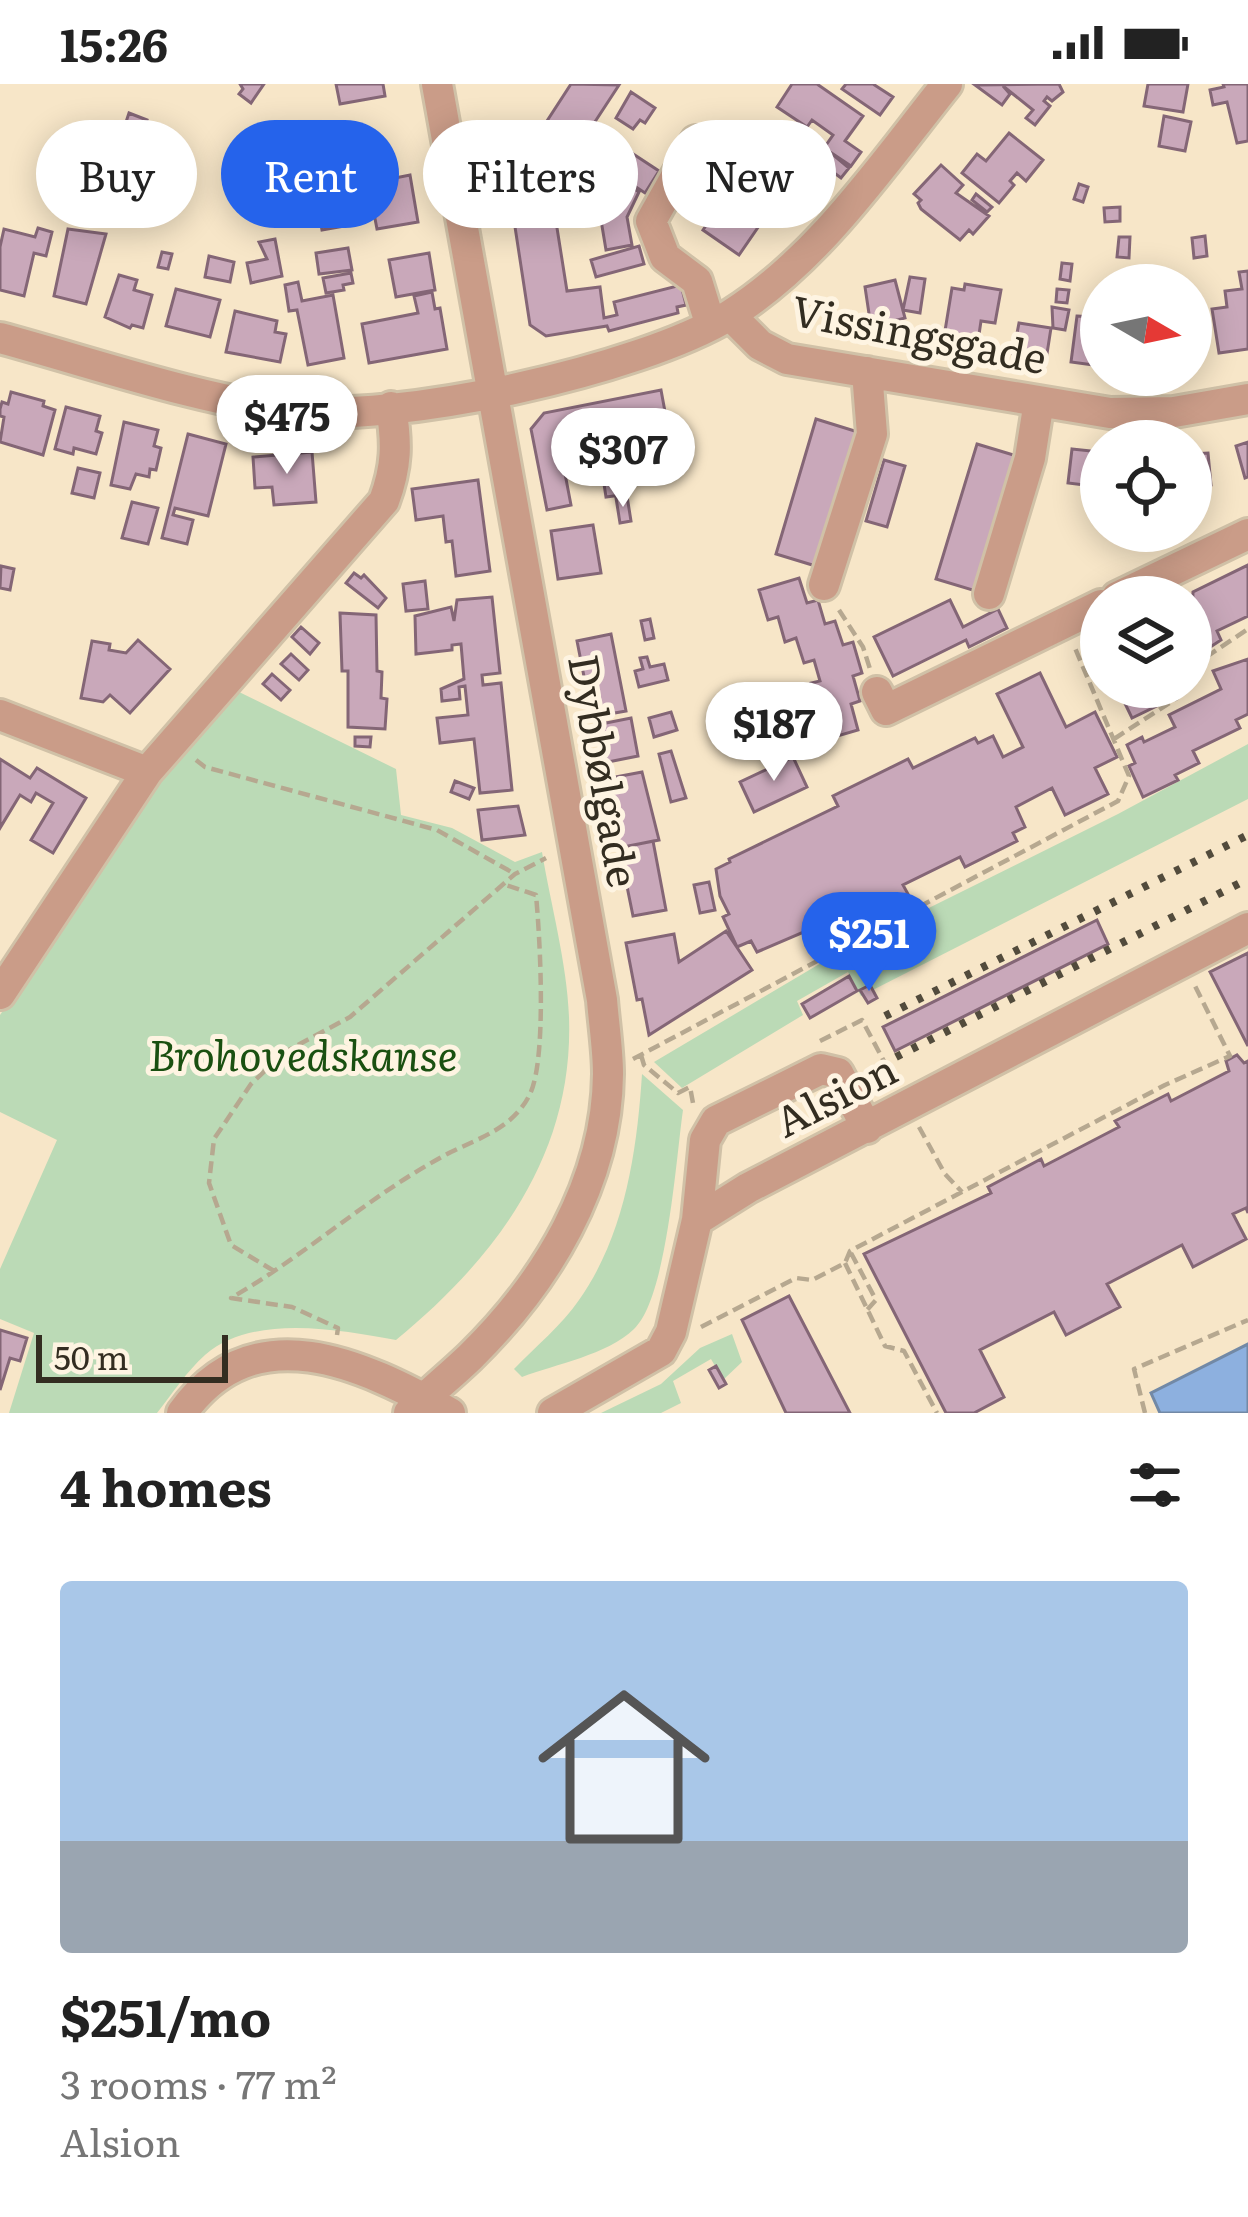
<!DOCTYPE html>
<meta charset="utf-8">
<style>
body{margin:0;font-family:Literata,serif;background:#f2f2f2;color:#222;height:100vh;display:flex;flex-direction:column;font-size:45px;white-space:nowrap}
*{box-sizing:border-box;margin:0}
p{font-size:39px;color:#767676}
.icon{flex:none;width:66px;height:66px;fill:none;stroke:currentColor;stroke-width:2;stroke-linecap:round;stroke-linejoin:round}
.map{position:relative;height:1329px;overflow:hidden}
.panel{display:flex;flex-direction:column;background:#fff;flex:1}
.panel>*{flex:none}
.hud{position:absolute;left:36px;top:36px;width:1176px;height:108px;display:flex;gap:24px}
.needle{width:78px;rotate:99deg}
.tools{position:absolute;left:1080px;top:180px;display:grid;gap:24px}
.tools a{display:grid;place-items:center;width:132px;height:132px;border-radius:50%;background:#fff;box-shadow:0 6px 30px #0003;font-size:60px}
.scale{position:absolute;left:36px;bottom:30px;width:192px;box-sizing:border-box;padding-left:12px;border:6px solid #332d21;border-top:0;font-size:33px;line-height:42px;white-space:nowrap;color:#332d21;-webkit-text-stroke:9px #fef4e2;paint-order:stroke}
.price{position:absolute;translate:-50% -102px;padding:0 27px;border-radius:42px;background:#fff;color:#222;font-size:39px;line-height:78px;filter:drop-shadow(0 3px 6px #0008)}
.price::after{content:'';position:absolute;left:50%;top:72px;width:36px;height:27px;margin-left:-18px;background:inherit;clip-path:polygon(0 0,100% 0,50% 100%)}
.price.current{background:#2563eb;color:#fff}
ul{padding:0;list-style:none}
li{display:grid;align-content:center;gap:24px;height:636px;padding:0 60px}
li+li{border-top:3px solid #e0e0e0}
li span{display:grid;place-items:center;height:372px;border-radius:12px;color:#555}
li>.icon{margin-inline-start:auto}
span .icon{width:216px;height:216px;fill:#fffc;stroke-width:1}
li b{font-size:51px}
h2{display:flex;justify-content:space-between;align-items:center;height:144px;padding:0 60px;font-size:51px}
.tag{padding:0 42px;border-radius:54px;background:#fff;box-shadow:0 6px 30px #0003;font-size:42px;line-height:108px}
.tag.current{background:#2563eb;color:#fff}
.status{display:flex;justify-content:space-between;align-items:center;height:84px;padding:0 60px;background:#fff;direction:ltr}
.status svg{height:33px;fill:currentColor}
.map>svg:first-child{display:block}
.green{fill:#bbdab6}
.water{fill:#8db0df;stroke:#7289a6;stroke-width:3}
.building{fill:#c9a8ba;stroke:#846676;stroke-width:3}
.lines{fill:none;stroke-linecap:round;stroke-linejoin:round}
.minor-casing{stroke:#d0c1a7;stroke-width:36}
.path{stroke:#b6a890;stroke-width:4.5;stroke-dasharray:12 6;stroke-linecap:butt}
.minor{stroke:#ca9c88;stroke-width:30}
.rail{stroke:#524b3c;stroke-width:8;stroke-dasharray:6 12;stroke-linecap:butt}
.labels{text-anchor:middle;stroke-width:10;stroke-linejoin:round;paint-order:stroke}
.street-label{font-size:42px;fill:#332d21;stroke:#fef4e2}
.park-label{font-size:42px;font-style:italic;fill:#1a5011;stroke:#fef4e2}
</style>
<div class="status"><b>15:26</b><svg viewBox="0 0 49 12"><path d="M0 12V9h3v3zM5 12V6h3v6zM10 12V3h3v9zM15 12V0h3v12zM26 1h20v11H26zM47 4h2v5h-2z"/></svg></div>
<div class="map">
<svg width="1248" height="1329" viewBox="0 0 1248 1329">
<rect width="100%" height="100%" fill="#f7e6c8"/>
<path class="green" d="M235 606 396 685 401 731 452 744 515 778 542 768C551 822 567 879 569 933 574 1070 497 1173 396 1256 340 1246 253 1229 205 1271 187 1287 172 1310 157 1329H9L34 1249 0 1235V1185L57 1056 0 1028V931L163 689Z
M1248 660V715L861 912 848 888 797 917 803 931 682 1004 654 978 838 869 1118 730Z
M642 990 683 1026C676 1074 667 1214 634 1245 607 1271 556 1280 522 1293L514 1285C535 1263 562 1241 579 1216 625 1151 637 1067 642 990Z
M732 1250 742 1278 723 1296 711 1275 673 1297 681 1319 661 1329H601L661 1300 700 1264Z"/>
<path class="water" d="M1248 1260V1329H1160L1151 1309Z"/>
<path class="building" d="M240 0H264L251 19 239 10 243 5Z
M336 0H383L385 12 340 20Z
M571 0 619 1 587 50 607 63 612 56 659 87 645 109 579 65 574 68 551 106 567 207 600 203 604 234 617 231 614 218 681 201 686 221 677 223 678 229 609 247 607 242 546 252 530 241 508 97Z
M792 0H817L863 32 845 57 861 68 851 82 824 64 833 51 812 36 807 43 777 23Z
M846 0H873L893 13 880 31 842 5Z
M1059 0 1063 8 1052 17 1047 13 1044 17 1050 22 1035 41 1026 34 1033 26 1003 2 1010 10 1002 21 975 1Z
M1148 0H1188L1183 28 1144 22Z
M1223 0H1248V57L1237 59 1227 18 1213 21 1210 6 1224 3Z
M631 8 655 24 645 39 640 36 633 45 616 34Z
M129 29 147 36 142 51 124 44Z
M1164 32 1191 38 1185 67 1159 62Z
M314 46 317 67 363 59 370 99 410 91 418 138 377 145 372 119 347 124 350 141 322 146 313 95 270 103 268 93 289 89 286 76 266 79 262 56Z
M1009 49 1043 76 1026 97 1017 89 1010 97 1014 101 999 119 962 89 977 70 986 77Z
M59 53 72 56 70 66 57 63Z
M807 53 823 65 818 72 825 78 831 69 849 84 841 94 825 82 802 113 774 92 782 81 770 72 780 59 793 68Z
M585 72 615 92 610 102 580 83Z
M941 81 963 101 956 109 989 132 973 150 969 146 960 156 921 125 918 119 921 116 914 110Z
M617 93 639 108 627 133 632 161 606 166 600 130Z
M737 96 774 120 739 171 703 146Z
M1079 100 1088 103 1083 118 1074 115Z
M976 110 992 123 987 128 972 116Z
M109 119 121 122 116 139 104 136Z
M1120 123V137L1105 138 1104 124Z
M38 144 52 148 46 172 34 169 24 212 0 206V163L4 145 35 153Z
M68 145 106 150 86 220 54 212Z
M1205 152 1207 172 1194 174 1192 154Z
M1119 153H1130L1129 174 1117 173Z
M275 155 282 192 251 199 247 179 267 175 259 158Z
M639 162 644 180 596 193 591 176Z
M348 164 352 186 319 190 316 169Z
M162 168 172 170 168 185 158 183Z
M429 169 435 206 396 213 389 176Z
M209 172 234 178 230 198 205 193Z
M1062 179 1072 180 1070 197 1060 195Z
M1248 187V265L1219 269 1212 225 1227 223 1225 207 1242 205 1239 188Z
M351 189 353 199 343 201 344 206 326 209 323 194Z
M119 191 137 196 134 206 152 211 143 244 132 241 130 244 105 233Z
M910 193 925 195 920 229 903 226Z
M895 196 905 234 871 243 865 203Z
M298 198 302 217 333 211 344 274 308 281 297 226 289 227 285 201Z
M965 200 1001 206 995 239 981 237 977 264 943 259 952 204 964 206Z
M176 205 220 216 210 253 166 242Z
M1057 205 1069 206 1067 219 1056 218Z
M432 208 435 225 440 224 447 265 369 279 362 240 418 229 414 212Z
M1052 223 1069 226 1065 246 1053 244Z
M235 227 277 237 275 248 286 250 280 278 226 268Z
M1077 232 1093 233 1092 244 1101 245V282L1071 278Z
M1019 239 1051 244 1046 276 1013 270Z
M661 306 666 333 558 353 571 421 547 426 531 345 544 329Z
M11 308 44 317 43 322 55 326 43 371 0 358 4 333 0 332V325L2 318 8 320Z
M66 323 100 332 96 347 102 349 96 370 74 364 73 370 55 365Z
M816 335 858 348 819 483 776 470Z
M124 338 158 346 154 362 161 364 156 386 150 385 149 393 136 390 130 405 111 401Z
M188 350 226 360 208 432 175 424 173 431 193 436 187 460 162 454Z
M1248 358V393L1245 394 1236 362Z
M977 360 1020 373 979 508 936 495Z
M1072 365 1101 368V403L1068 399Z
M312 368 316 418 274 421 272 403 255 404 253 373Z
M1208 369 1211 401 1191 405V370Z
M884 376 905 382 887 443 866 437Z
M78 384 100 389 94 414 72 409Z
M617 384 621 411 606 413 602 387Z
M478 396 490 487 456 492 452 457 446 458 443 432 416 436 412 405Z
M627 412 631 437 620 439 616 414Z
M132 418 158 424 148 460 122 454Z
M593 441 601 489 558 495 551 447Z
M1248 481V532L1217 547 1221 556 1195 573 1191 565 1193 508Z
M1 482 14 485 10 506 0 504Z
M354 489 361 494 364 491 386 514 378 524 346 499Z
M799 494 807 519 818 516 825 540 835 537 843 561 853 558 862 589 853 592 860 617 851 620 858 646 817 658 808 628 818 625 811 599 820 597 814 576 804 579 796 554 785 558 778 533 768 536 759 506Z
M425 497 428 525 406 527 403 500Z
M492 513 500 589 482 591 483 601 501 599 512 706 480 709 474 655 440 659 437 634 468 631 465 602 459 603 460 615 442 617 441 605 464 595 461 560 452 561V566L416 570 415 532 451 523 454 537 457 516Z
M950 516 963 543 998 525 1007 544 969 563 966 556 893 592 874 553Z
M340 529 376 531 377 587 382 588 381 614 387 615 385 645 348 643V587H342Z
M650 535 654 554 645 556 641 537Z
M301 543 319 559 310 570 292 553Z
M611 550 626 627 592 633 577 557Z
M138 556 170 585 130 629 110 611 103 618 81 614 92 557 110 560 109 566 126 569Z
M291 570 308 586 299 596 281 580Z
M647 573 650 583 664 580 668 596 639 603 635 587 643 585 640 574Z
M1248 575V630L1236 636 1240 644 1193 667 1199 679 1175 691 1178 696 1143 713 1129 682 1135 679 1127 661 1142 653 1144 658 1175 643 1169 631 1221 605 1213 587Z
M1040 589 1066 643 1095 628 1117 673 1095 684 1108 710 1065 731 1052 704 1016 723 1025 743 1013 749 1017 757 965 783 960 773 903 801 908 810 832 847 827 838 757 868 751 857 737 863 723 833 729 830 720 812 716 785 730 778 729 775 838 722 833 712 908 675 913 684 975 654 978 659 993 652 1003 673 1023 663 997 610Z
M272 590 290 606 281 616 263 600Z
M1117 603H1165L1171 615 1132 634Z
M671 628 677 646 654 653 649 634Z
M631 634 638 672 603 679 596 641Z
M355 653H371L370 663 355 662Z
M671 667 686 714 671 718 659 670Z
M793 673 807 703 754 728 740 698Z
M0 675 30 694 37 684 86 714 53 769 31 756 53 719 36 709 31 718 20 711 0 744Z
M642 688 659 756 618 764 605 695Z
M455 697 474 704 469 715 451 708Z
M518 722 525 751 482 756 478 726Z
M653 757 666 826 633 832 621 773 636 770 634 761Z
M709 798 715 826 700 829 694 801Z
M1097 836 1108 860 895 967 883 943Z
M726 847 752 886 649 951 642 915 637 916 626 859 674 850 679 878Z
M1248 869V962L1210 888Z
M849 892 857 907 810 934 802 920Z
M870 901 877 914 868 919 860 906Z
M1237 971 1244 979 1248 977V1129L1246 1124 1233 1130 1246 1155 1193 1183 1182 1161 1107 1200 1120 1223 1066 1251 1054 1228 980 1266 1004 1313 974 1329H946L864 1170 991 1109 988 1103 1041 1075 1044 1082 1119 1043 1115 1037 1168 1010 1171 1017 1229 987 1226 977Z
M789 1212 850 1329H786L742 1236Z
M0 1246 27 1254 20 1277 10 1274 0 1306Z
M716 1282 726 1300 719 1304 709 1286Z"/>
<g class="lines">
<defs>
<path id="minor" d="M696 57 651 137 665 173 697 197 710 239
M730 231 760 261 787 275 1110 329 1174 328 1248 315
M0 254C93 279 196 315 291 327 397 339 638 287 730 231 819 175 882 81 947 0
M824 501 872 350 867 288
M989 510 1030 374 1039 317
M1117 513 1248 450
M877 608 886 626 1101 521
M0 631 147 688
M0 910 147 688 384 417C397 382 397 359 391 323
M697 1136 748 1104 1248 844
M182 1329C254 1228 362 1280 450 1329
M409 1329C428 1310 450 1292 470 1273 546 1199 607 1099 608 990 608 966 604 941 602 916L437 0
M553 1329 661 1267 671 1248 697 1136 705 1056 716 1037 821 985 838 989 867 1044"/>
</defs>
<use href="#minor" class="minor-casing"/>
<path class="path" d="M839 526 863 563 870 585
M1191 583 1248 545
M1114 655 1177 614 1180 603
M196 676 205 683 437 746 515 790
M820 957 862 936 894 996
M641 971 644 981 678 1009 690 1003 693 1019
M633 975 1118 717 1129 692 1075 564
M919 1043 945 1090 962 1108
M851 1169 876 1216 867 1226
M845 1179 885 1262 904 1267 937 1329
M274 1187 231 1161 209 1099 214 1055 251 1000 285 968 350 933 515 790 546 774
M701 1243 796 1194 812 1196 845 1179 850 1167 1165 1001 1230 972 1195 902
M337 1251 338 1244 292 1223 231 1214C308 1170 372 1109 451 1068 482 1053 514 1043 530 1010 547 974 540 854 536 811L503 800
M1145 1329 1134 1285 1248 1236"/>
<use href="#minor" class="minor"/>
<path class="rail" d="M885 932 1248 751
M896 973 1248 795"/>
</g>
<g class="labels">
<g class="street-label">
<text transform="translate(919 251) rotate(11)" y="15">Vissingsgade</text>
<text transform="translate(603 687) rotate(80)" y="15">Dybbølgade</text>
<text transform="translate(836 1012) rotate(-27)" y="15">Alsion</text>
</g>
<g class="park-label">
<text x="303" y="987">Brohovedskanse</text>
</g>
</g>
</svg>
<div class="tools">
<a><svg class="needle" viewBox="-14 -14 28 28"><path d="M0-13l5 13h-10z" fill="#e53935"/><path d="M0 13l5-13h-10z" fill="#767676"/></svg></a>
<a><svg class="icon" aria-label="locate" viewBox="0 0 24 24"><circle cx="12" cy="12" r="6"/><path d="M12 2v4M12 18v4M2 12h4M18 12h4"/></svg></a>
<a><svg class="icon" aria-label="layers" viewBox="0 0 24 24"><path d="M12 4l9 5-9 5-9-5zM3 14l9 5 9-5"/></svg></a>
</div>
<div class="scale">50 m</div>
<b class="price" style="left:287px;top:393px">$475</b>
<b class="price" style="left:623px;top:426px">$307</b>
<b class="price" style="left:774px;top:700px">$187</b>
<b class="price current" style="left:869px;top:910px">$251</b>
<div class="hud">
<a class="tag">Buy</a>
<a class="tag current">Rent</a>
<a class="tag">Filters</a>
<a class="tag">New</a>
</div>
</div>
<section class="panel">
<h2>4 homes<svg class="icon" aria-label="filters" viewBox="0 0 24 24"><path d="M4 7h16M4 17h16"/><circle cx="9" cy="7" r="2"/><circle cx="15" cy="17" r="2"/></svg></h2>
<ul>
<li><span style="background:linear-gradient(#a9c7e8 70%,#9aa5b1 0)"><svg class="icon" aria-label="home" viewBox="0 0 24 24"><path d="M3 11l9-7 9 7M6 9v11h12V9"/></svg></span><div><b>$251/mo</b><p>3 rooms · 77 m²</p><p>Alsion</p></div></li>
</ul>
</section>
